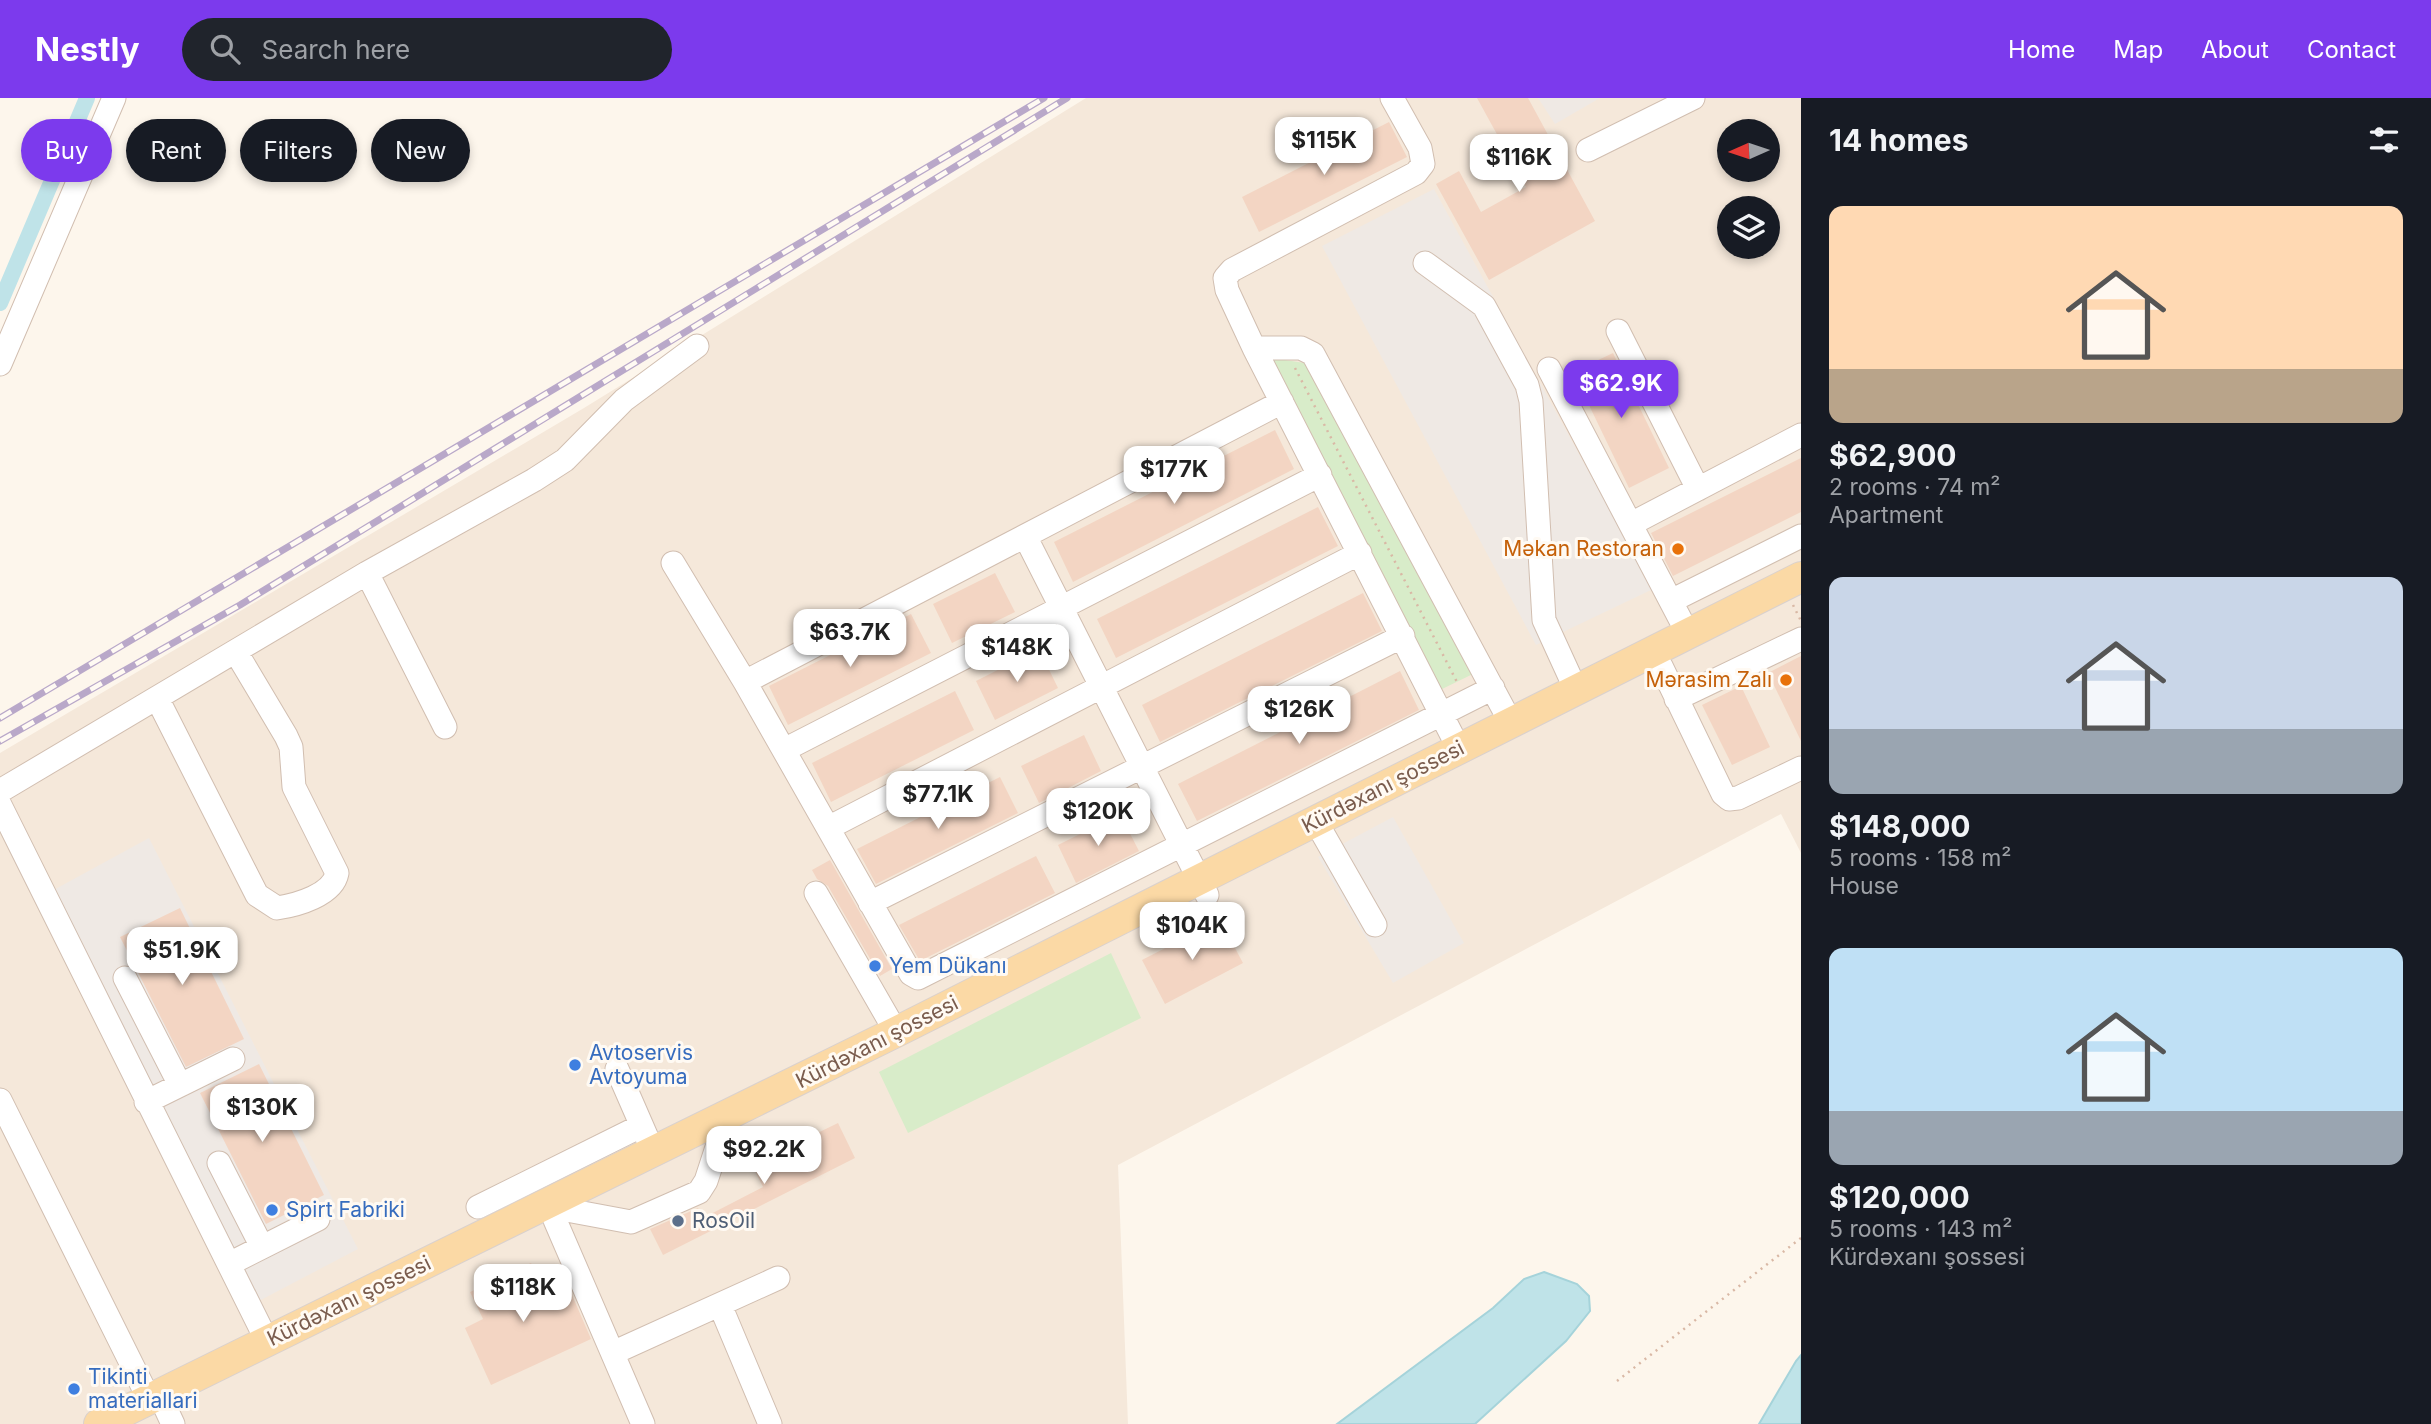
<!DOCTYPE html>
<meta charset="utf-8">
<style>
body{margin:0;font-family:Inter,sans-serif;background:#20242c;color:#f1f3f6;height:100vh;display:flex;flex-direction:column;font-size:26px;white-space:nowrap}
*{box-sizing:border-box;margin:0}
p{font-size:23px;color:#9ea1a6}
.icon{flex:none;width:38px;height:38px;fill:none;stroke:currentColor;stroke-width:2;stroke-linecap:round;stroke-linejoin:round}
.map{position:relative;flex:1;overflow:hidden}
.panel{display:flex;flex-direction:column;background:#171b24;width:630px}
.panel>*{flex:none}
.guide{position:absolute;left:21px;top:21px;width:665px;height:63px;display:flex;gap:14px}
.needle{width:46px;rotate:267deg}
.controls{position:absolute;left:1717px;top:21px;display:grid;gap:14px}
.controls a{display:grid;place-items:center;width:63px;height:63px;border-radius:50%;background:#171b24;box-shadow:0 4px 10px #0003;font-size:35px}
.price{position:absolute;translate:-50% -60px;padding:0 16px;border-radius:14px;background:#fff;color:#222;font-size:23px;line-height:46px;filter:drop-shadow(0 2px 4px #0008)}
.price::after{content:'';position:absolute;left:50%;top:42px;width:21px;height:16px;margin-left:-10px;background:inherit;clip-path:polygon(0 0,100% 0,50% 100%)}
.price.on{background:#7c3aed;color:#fff}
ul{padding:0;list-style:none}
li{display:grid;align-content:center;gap:14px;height:371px;padding:0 28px}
li span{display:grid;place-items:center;height:217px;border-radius:14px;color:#555}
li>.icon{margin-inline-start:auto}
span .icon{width:126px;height:126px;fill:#fffc;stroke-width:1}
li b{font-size:30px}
h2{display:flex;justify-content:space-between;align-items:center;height:84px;padding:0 28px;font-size:30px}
.tag{padding:0 24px;border-radius:32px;background:#171b24;box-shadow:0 4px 10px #0003;font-size:24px;line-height:63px}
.tag.on{background:#7c3aed;color:#fff}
header{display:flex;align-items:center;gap:42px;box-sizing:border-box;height:98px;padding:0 35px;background:#7c3aed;color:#fff}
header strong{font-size:33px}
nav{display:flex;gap:38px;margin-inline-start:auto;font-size:24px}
.search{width:490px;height:63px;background:#20242c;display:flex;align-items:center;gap:18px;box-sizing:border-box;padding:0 24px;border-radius:38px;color:#9ea1a6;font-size:26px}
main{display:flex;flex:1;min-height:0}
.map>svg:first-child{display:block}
.residential{fill:#f5e8da;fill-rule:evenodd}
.industrial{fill:#efe9e4}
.green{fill:#d8ecc9}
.water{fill:#bfe3e8;stroke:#a5d3da;stroke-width:2}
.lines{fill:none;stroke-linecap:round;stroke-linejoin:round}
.canal{stroke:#bfe3e8;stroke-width:16}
.building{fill:#f3d5c3}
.minor-casing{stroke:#d1beb0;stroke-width:25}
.major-casing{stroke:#dad1cd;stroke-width:32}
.path{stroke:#d9b8a5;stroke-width:2.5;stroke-dasharray:2 5;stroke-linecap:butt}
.minor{stroke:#fff;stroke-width:23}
.major{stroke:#fbd9a5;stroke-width:30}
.rail-casing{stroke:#b9a8c9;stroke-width:7}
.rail{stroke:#fffaf3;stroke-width:4.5;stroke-dasharray:13;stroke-linecap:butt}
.food-dot{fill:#e8710a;stroke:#fffaf3;stroke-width:2.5}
.shop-dot{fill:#3f7fe0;stroke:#fffaf3;stroke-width:2.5}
.service-dot{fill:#5c6f8a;stroke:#fffaf3;stroke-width:2.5}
.labels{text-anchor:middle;stroke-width:6;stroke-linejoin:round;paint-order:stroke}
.food-label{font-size:21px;fill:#c56008;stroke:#fffaf3;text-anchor:end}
.street-label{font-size:21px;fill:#7a5c4d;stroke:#fffaf3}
.shop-label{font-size:21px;fill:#366cbe;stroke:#fffaf3;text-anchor:start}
.service-label{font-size:21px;fill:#4e5e75;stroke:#fffaf3;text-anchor:start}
</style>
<header>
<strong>Nestly</strong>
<div class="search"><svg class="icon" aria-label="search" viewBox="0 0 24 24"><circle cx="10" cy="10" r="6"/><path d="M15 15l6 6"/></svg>Search here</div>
<nav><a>Home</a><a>Map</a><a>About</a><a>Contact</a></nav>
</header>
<main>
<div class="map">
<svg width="1801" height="1326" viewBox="0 0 1801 1326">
<rect width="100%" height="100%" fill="#fdf6ec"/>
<path class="residential" d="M1086 0H1801V755L1781 716 1118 1067 1128 1326H0V655L584 310ZM1729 33H1768V72H1729ZM1729 110H1768V149H1729Z"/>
<path class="industrial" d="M1538 0H1600L1555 26Z
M1434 91 1653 491 1536 547 1322 148Z
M1393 719 1464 845 1393 885 1318 759Z
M149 740 358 1151 257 1204 50 794Z"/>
<path class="green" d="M1265 259 1311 266 1477 574 1438 593Z
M1111 855 1141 920 908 1035 879 974Z"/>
<path class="water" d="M1544 1174 1577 1186 1589 1198 1590 1213 1566 1243 1475 1326H1337L1493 1210 1524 1181Z
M1801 1257V1326H1759L1796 1263Z"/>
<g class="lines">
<path class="canal" d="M0 205 87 0"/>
</g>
<path class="building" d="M1477 0H1528L1595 123 1489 182 1436 86 1459 73 1481 114 1526 89Z
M1389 24 1407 59 1259 134 1242 99Z
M1613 255 1669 370 1629 390 1573 274Z
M1275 332 1294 371 1073 484 1054 444Z
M1801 360V414L1673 478 1651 435Z
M1318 409 1338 448 1116 560 1097 521Z
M995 475 1015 514 952 545 933 506Z
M1363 495 1382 533 1160 644 1142 607Z
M911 516 931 555 788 627 769 588Z
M1039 551 1058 590 995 622 976 583Z
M1801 558V643L1768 575Z
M1400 573 1419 612 1197 723 1178 686Z
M1741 588 1770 649 1732 667 1702 607Z
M955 593 974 632 831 704 812 665Z
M1084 637 1101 673 1039 705 1021 668Z
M1000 679 1018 715 876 786 857 751Z
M1120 716 1139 753 1076 785 1058 747Z
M1036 758 1055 795 920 863 899 827Z
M830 762 892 871 880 878 828 788 817 781 812 772Z
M180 810 244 941 186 969 120 839Z
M1220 822 1243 865 1165 906 1142 862Z
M259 966 324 1097 266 1126 200 995Z
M838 1025 855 1060 663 1157 650 1131 698 1110 703 1120 763 1089 752 1067Z
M531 1165 545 1193 566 1183 591 1241 491 1287 465 1230 483 1221 470 1194Z"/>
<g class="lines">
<defs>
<path id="minor" d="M1392 0 1420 50 1423 66 1416 75 1232 172 1225 180 1227 192 1254 250 1459 651
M1588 52 1693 0
M1425 165 1484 208 1527 287 1531 303 1544 522 1576 592
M1618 233 1698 391
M1254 250H1301L1313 256 1511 625
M0 266 114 0
M1549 271 1688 536
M1631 426 1801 337
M1025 438 1207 797
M673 465 745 584 911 876 918 880 1493 590
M367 475 445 629
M1671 503 1801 438
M1661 568 1723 696 1729 701 1738 700 1801 670
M745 584 1282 304
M1676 601 1801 541
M158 602 257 797 277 810C297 807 333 797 337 775L294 689 291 649 286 638 236 554
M784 652 1320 377
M0 693 367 475 534 382 565 362 624 302 697 248
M0 707 267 1243
M828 730 1360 455
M1323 736 1375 827
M816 795 896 934
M870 805 1403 538
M125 880 180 987
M617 971 648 1042
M0 1002 149 1301
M146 1004 233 961
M219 1065 262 1149
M564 1098 572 1113 631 1124 699 1094 706 1083 720 1040
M478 1109 641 1028
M555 1122 643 1326
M229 1166 318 1121
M720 1207 770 1326
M615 1254 778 1180
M166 1311 173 1326"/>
<path id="major" d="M99 1326 896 934 1801 479"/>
</defs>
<use href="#minor" class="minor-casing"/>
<use href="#major" class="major-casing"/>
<path class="path" d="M1295 270 1457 584
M1793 507 1801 523
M1617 1283 1801 1140"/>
<use href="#minor" class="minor"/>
<use href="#major" class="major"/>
<defs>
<path id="rail" d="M0 620 1044 0
M0 643 240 507 1067 0"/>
</defs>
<use href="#rail" class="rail-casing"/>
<use href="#rail" class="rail"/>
</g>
<g class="food-dot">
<circle cx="1678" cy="451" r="7"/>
<circle cx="1786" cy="582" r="7"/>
</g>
<g class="shop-dot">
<circle cx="875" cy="868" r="7"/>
<circle cx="575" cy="967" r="7"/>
<circle cx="272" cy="1112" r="7"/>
<circle cx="74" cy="1291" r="7"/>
</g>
<circle class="service-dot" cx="678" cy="1123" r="7"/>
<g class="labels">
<g class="food-label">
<text x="1664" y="458">Məkan Restoran</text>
<text x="1772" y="589">Mərasim Zalı</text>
</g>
<g class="street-label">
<text transform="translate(1383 689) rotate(-27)" y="7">Kürdəxanı şossesi</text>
<text transform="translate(877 944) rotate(-27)" y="7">Kürdəxanı şossesi</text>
<text transform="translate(349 1203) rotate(-26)" y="7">Kürdəxanı şossesi</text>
</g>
<g class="shop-label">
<text x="889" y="875">Yem Dükanı</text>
<text x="589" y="962">Avtoservis<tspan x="589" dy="24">Avtoyuma</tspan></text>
<text x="286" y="1119">Spirt Fabriki</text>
<text x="88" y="1286">Tikinti<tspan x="88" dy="24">materiallari</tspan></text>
</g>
<g class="service-label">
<text x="692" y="1130">RosOil</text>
</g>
</g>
</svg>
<div class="controls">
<a><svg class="needle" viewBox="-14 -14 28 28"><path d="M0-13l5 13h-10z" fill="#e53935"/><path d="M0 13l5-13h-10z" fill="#9ea1a6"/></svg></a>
<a><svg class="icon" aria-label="layers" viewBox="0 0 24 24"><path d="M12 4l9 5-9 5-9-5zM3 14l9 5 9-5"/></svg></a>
</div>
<b class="price" style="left:1324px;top:79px">$115K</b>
<b class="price" style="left:1519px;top:96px">$116K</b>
<b class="price on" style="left:1621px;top:322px">$62.9K</b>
<b class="price" style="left:1174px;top:408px">$177K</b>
<b class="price" style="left:850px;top:571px">$63.7K</b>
<b class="price" style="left:1017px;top:586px">$148K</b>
<b class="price" style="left:1299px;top:648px">$126K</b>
<b class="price" style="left:938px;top:733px">$77.1K</b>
<b class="price" style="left:1098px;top:750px">$120K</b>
<b class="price" style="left:1192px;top:864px">$104K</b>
<b class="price" style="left:182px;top:889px">$51.9K</b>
<b class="price" style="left:262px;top:1046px">$130K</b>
<b class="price" style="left:764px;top:1088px">$92.2K</b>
<b class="price" style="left:523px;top:1226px">$118K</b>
<div class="guide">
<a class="tag on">Buy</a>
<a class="tag">Rent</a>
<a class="tag">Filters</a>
<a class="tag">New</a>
</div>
</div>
<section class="panel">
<h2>14 homes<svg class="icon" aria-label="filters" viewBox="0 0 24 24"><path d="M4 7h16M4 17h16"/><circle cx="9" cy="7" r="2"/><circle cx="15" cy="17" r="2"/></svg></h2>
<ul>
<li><span style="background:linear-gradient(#ffd9b3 75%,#b9a48a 0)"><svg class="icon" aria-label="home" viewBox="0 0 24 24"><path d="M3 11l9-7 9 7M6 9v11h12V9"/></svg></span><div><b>$62,900</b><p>2 rooms · 74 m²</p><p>Apartment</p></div></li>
<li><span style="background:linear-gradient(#c9d6e8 70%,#9aa5b1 0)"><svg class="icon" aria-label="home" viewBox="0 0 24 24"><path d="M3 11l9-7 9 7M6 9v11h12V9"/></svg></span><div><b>$148,000</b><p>5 rooms · 158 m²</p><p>House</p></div></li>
<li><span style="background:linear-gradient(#bfe0f5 75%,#9aa5b1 0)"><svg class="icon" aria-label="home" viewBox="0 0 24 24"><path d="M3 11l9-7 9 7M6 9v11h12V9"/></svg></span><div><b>$120,000</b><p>5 rooms · 143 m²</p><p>Kürdəxanı şossesi</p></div></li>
</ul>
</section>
</main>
